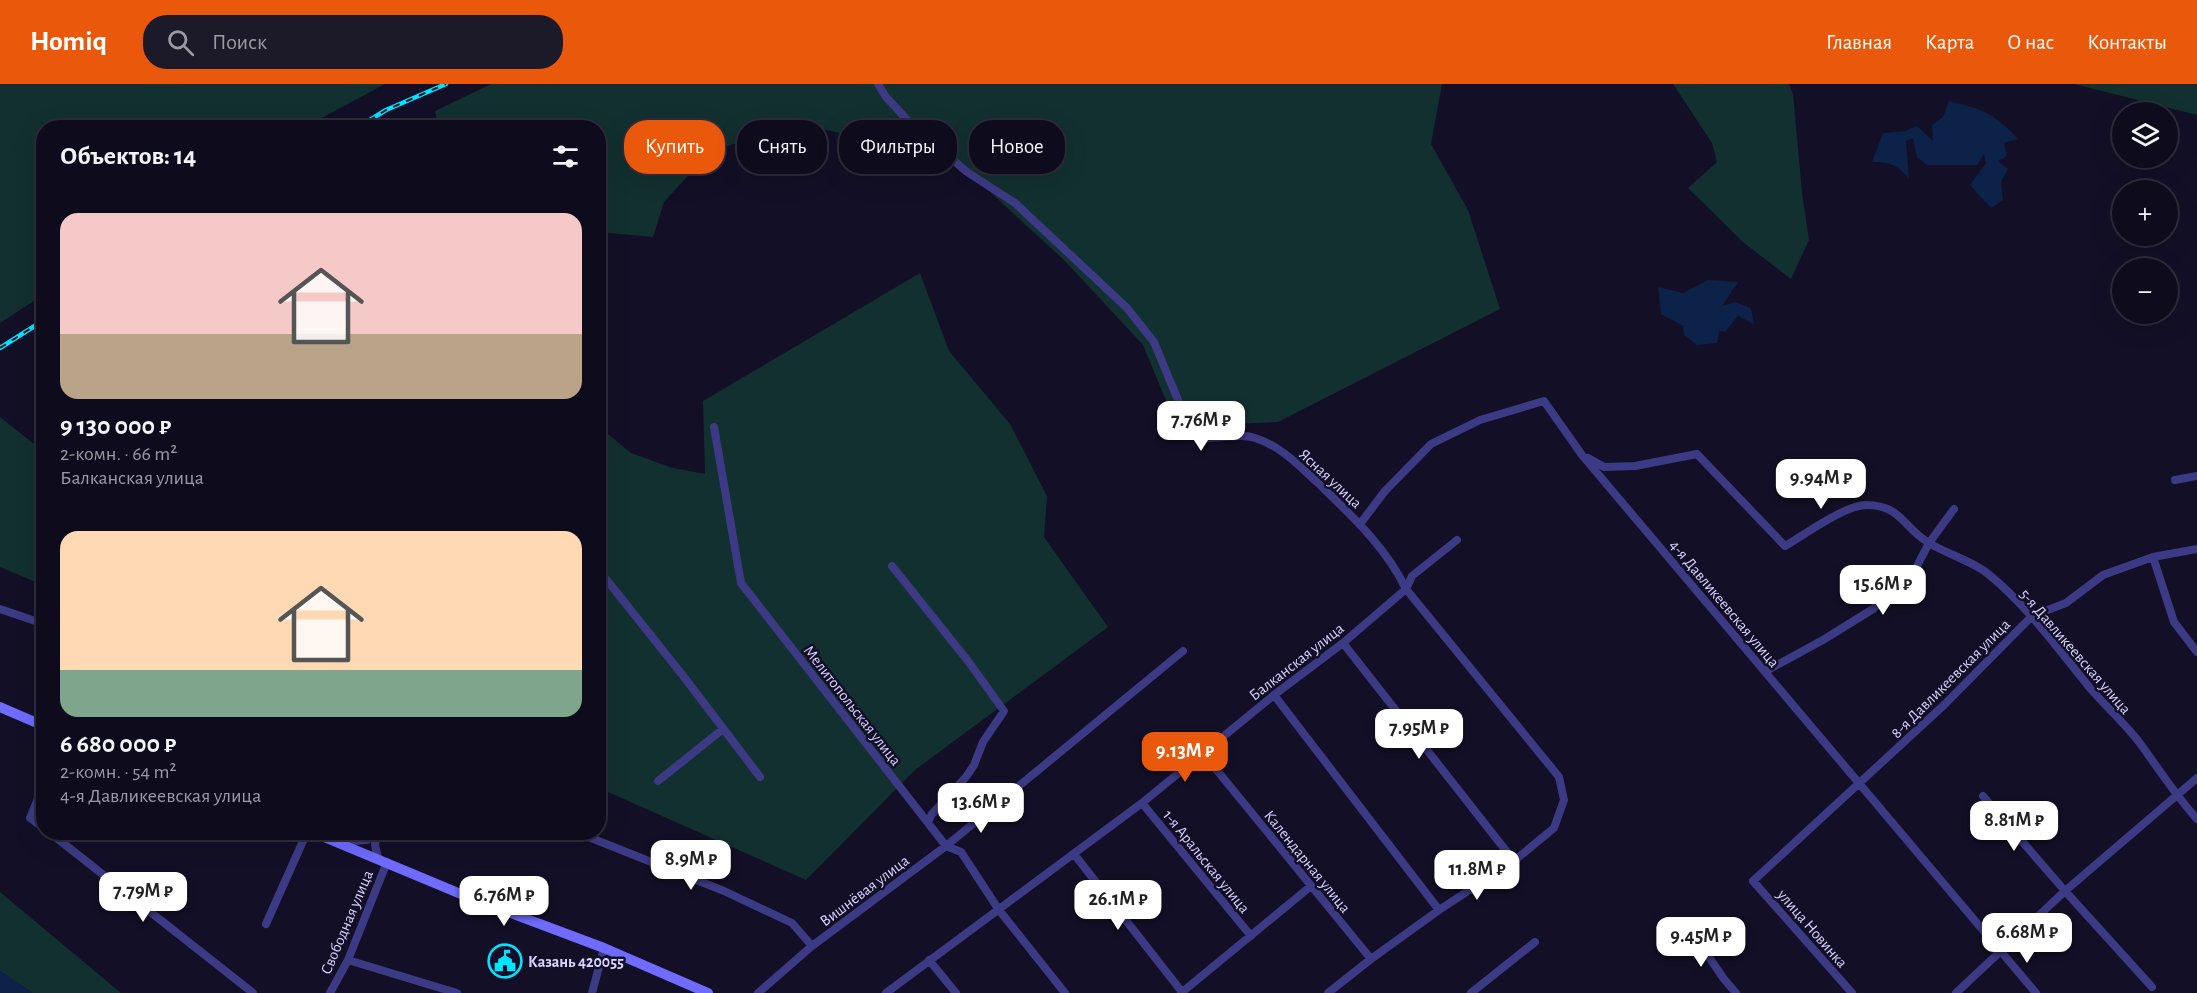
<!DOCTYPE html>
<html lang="ru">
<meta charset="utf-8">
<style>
body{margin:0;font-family:"Alegreya Sans",sans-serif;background:#1c1929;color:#f1f3f6;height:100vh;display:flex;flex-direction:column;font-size:22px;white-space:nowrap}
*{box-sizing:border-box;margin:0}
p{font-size:20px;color:#9b9ba3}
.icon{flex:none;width:33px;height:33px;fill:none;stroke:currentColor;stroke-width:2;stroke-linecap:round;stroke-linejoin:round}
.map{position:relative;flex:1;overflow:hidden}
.side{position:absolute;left:36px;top:36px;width:570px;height:720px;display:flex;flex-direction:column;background:#0e0b1c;border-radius:24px;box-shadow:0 6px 24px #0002,0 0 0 2px #2e2b3b}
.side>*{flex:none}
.hud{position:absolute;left:624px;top:36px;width:570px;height:54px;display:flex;gap:12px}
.buttons{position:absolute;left:2112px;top:18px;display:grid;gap:12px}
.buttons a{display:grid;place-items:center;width:66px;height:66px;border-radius:50%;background:#0e0b1c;box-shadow:0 6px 24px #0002,0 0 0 2px #2e2b3b;font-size:30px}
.price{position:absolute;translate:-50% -51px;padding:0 14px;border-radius:12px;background:#fff;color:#222;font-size:20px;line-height:39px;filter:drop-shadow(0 2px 3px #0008)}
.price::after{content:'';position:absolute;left:50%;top:36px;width:18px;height:14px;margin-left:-9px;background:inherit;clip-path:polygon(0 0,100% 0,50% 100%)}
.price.selected{background:#ea580c;color:#fff}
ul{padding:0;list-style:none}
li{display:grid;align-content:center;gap:12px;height:318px;padding:0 24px}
li span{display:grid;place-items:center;height:186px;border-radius:18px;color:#555}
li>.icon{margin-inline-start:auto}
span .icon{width:108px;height:108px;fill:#fffc;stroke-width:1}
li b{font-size:26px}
h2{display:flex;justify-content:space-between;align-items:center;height:72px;padding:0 24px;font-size:26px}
.chip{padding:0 21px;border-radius:24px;background:#0e0b1c;box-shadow:0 6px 24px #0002,0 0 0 2px #2e2b3b;font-size:21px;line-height:54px}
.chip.selected{background:#ea580c;color:#fff}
header{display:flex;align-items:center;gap:36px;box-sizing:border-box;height:84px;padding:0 30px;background:#ea580c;color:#fff}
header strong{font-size:28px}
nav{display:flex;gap:33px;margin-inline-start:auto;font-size:21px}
.search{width:420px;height:54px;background:#1c1929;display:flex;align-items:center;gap:15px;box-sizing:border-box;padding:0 21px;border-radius:24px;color:#9b9ba3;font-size:22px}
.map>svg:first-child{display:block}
.green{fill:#12302f}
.water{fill:#0c2248}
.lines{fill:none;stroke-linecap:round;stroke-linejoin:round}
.street{stroke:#3d3a85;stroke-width:8}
.secondary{stroke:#6f6bff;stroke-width:10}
.rail-casing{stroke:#00e5ff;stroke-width:4.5}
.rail{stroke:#130f26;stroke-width:2;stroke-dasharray:7;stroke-linecap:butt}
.labels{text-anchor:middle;stroke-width:5;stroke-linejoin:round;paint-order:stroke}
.street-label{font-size:16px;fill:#d9d4ff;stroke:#130f26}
.poi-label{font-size:16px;font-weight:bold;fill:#d9d4ff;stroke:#130f26;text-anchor:start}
</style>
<header>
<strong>Homiq</strong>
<div class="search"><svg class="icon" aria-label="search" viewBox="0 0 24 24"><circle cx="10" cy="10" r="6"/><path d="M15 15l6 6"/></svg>Поиск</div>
<nav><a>Главная</a><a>Карта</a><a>О нас</a><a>Контакты</a></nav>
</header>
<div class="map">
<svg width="2197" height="909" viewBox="0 0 2197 909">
<rect width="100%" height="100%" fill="#130f26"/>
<path class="green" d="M0 0H385L305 43 44 44 43 211 0 239Z
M491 0H1442L1431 60 1468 126 1500 225 1278 338 1177 343 1143 261 1065 177 942 64H899L795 38 709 69 664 118 653 153 599 148 598 44 438 43 435 27Z
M1673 0H1789L1793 10 1802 108 1809 156 1791 195 1744 159 1688 104 1717 78 1712 59Z
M2074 0H2197V31Z
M920 189 949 267 1010 340 1047 412 1044 453 1108 543 915 686 806 796 599 704 598 342 631 369 673 384 705 390 703 317Z
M0 333 43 367V501L0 483Z
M0 808 121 909H33L0 887Z"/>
<path class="water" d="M1949 17C1982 25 1994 29 2018 55L2004 59 2007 72 1998 77 2008 85 2001 98 2003 116 1991 124 1970 101 1986 79 1984 70 1977 81H1927L1917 73 1913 54 1906 57 1909 95C1900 82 1888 77 1872 78L1883 49 1905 47 1917 42 1933 57 1932 41 1943 33Z
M1708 196 1738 198 1722 222 1735 218 1751 224 1754 240 1738 232 1726 247H1719L1717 259 1697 261 1684 251 1683 242 1661 230 1658 203 1683 209Z
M0 887 33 909H0Z"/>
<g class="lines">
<path class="street" d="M878 0 886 13 910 39 967 88 1015 119 1127 224 1154 258 1192 350C1212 360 1235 347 1255 354 1281 362 1299 382 1318 399 1351 431 1386 463 1406 505L1559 693 1564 716 1554 744 1514 777 1439 826 1371 875 1328 909
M714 343 741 499 946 762 961 768 999 826 1065 909
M1588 374 1604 383 1635 382 1697 370 1785 462C1804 451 1845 421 1866 421 1900 421 1903 442 1926 457 1945 470 1969 475 1987 489 2027 521 2058 565 2090 604 2107 624 2127 641 2142 662 2160 687 2176 712 2197 735
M2175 396 2197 392
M1360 440 1385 407 1431 360 1480 336 1544 317 1582 371 2036 909
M2153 473 2174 538 2197 568
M892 482 968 577 1004 627 983 658 974 681 966 693 932 730 928 738
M598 488 602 490 684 593 760 693
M0 525 44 540
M1343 559 1514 777
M1766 587 1823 556 1873 525 1915 486 1929 459 1954 425
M1274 611 1439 826
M1202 668 1371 875
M658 697 723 645
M44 700 30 734 44 744
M1983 712 2065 807 2152 903
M1142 719 1251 852
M49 748 253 909
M576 748 724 807 792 839 812 862
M376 751 375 761 378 774
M340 758 367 756 378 748
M1074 770 1182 908
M266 840 307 748
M1687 841 1724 895 1736 909
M348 876 457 909
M929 876 956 909
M330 909 348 876 387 778
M592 909 604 864
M758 909 812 862 946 762 1183 567
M886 909 1142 719 1274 611 1343 559 1406 505 1412 492 1457 456
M1181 909 1311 802
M1471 909 1535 858
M1852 909 1753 797 1944 621 2032 532 2066 519 2103 491 2153 473 2197 465
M1956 909 2065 807 2197 694"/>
<path class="secondary" d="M0 623 44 642
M312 748 468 813 604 864 708 909"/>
<defs>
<path id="rail" d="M357 44 386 26 446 0
M0 264 44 236"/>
</defs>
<use href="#rail" class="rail-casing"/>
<use href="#rail" class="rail"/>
</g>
<defs>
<symbol id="civic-ring" viewBox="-11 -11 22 22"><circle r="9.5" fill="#130f26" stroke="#00e5ff" stroke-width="1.5"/><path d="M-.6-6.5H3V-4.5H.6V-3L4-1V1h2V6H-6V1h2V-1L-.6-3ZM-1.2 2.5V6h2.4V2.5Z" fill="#00e5ff"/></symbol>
</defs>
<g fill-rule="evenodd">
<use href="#civic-ring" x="486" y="858" width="38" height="38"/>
</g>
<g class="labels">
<g class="street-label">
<text transform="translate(1331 394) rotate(43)" y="6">Ясная улица</text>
<text transform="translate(1725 519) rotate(50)" y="6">4-я Давликеевская улица</text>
<text transform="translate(2076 567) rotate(49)" y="6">5-я Давликеевская улица</text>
<text transform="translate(1296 577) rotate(-38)" y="6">Балканская улица</text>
<text transform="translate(1950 594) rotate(-45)" y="6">8-я Давликеевская улица</text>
<text transform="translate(853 621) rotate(52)" y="6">Мелитопольская улица</text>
<text transform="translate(1207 777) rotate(51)" y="6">1-я Аральская улица</text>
<text transform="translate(1308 777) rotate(51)" y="6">Календарная улица</text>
<text transform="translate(864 806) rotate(-37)" y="6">Вишнёвая улица</text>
<text transform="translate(346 838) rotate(-67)" y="6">Свободная улица</text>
<text transform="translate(1813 844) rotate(49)" y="6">улица Новинка</text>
</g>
<g class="poi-label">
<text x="528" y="883">Казань 420055</text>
</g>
</g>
</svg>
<div class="buttons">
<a><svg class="icon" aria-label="layers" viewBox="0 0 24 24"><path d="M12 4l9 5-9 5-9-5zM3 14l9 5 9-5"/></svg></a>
<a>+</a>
<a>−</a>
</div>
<b class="price" style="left:1201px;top:368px">7.76M ₽</b>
<b class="price" style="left:1821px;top:426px">9.94M ₽</b>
<b class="price" style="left:1883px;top:532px">15.6M ₽</b>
<b class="price" style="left:1419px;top:676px">7.95M ₽</b>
<b class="price selected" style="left:1185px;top:699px">9.13M ₽</b>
<b class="price" style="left:981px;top:750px">13.6M ₽</b>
<b class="price" style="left:2014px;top:768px">8.81M ₽</b>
<b class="price" style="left:691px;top:807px">8.9M ₽</b>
<b class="price" style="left:1477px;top:817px">11.8M ₽</b>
<b class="price" style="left:143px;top:839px">7.79M ₽</b>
<b class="price" style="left:504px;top:843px">6.76M ₽</b>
<b class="price" style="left:1118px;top:847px">26.1M ₽</b>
<b class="price" style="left:2027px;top:880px">6.68M ₽</b>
<b class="price" style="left:1701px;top:884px">9.45M ₽</b>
<div class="hud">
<a class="chip selected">Купить</a>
<a class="chip">Снять</a>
<a class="chip">Фильтры</a>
<a class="chip">Новое</a>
</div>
<section class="side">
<h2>Объектов: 14<svg class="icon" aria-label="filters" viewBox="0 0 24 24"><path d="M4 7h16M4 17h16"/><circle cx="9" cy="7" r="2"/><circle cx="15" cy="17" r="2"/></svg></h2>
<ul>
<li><span style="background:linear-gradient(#f6c9c9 65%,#b9a48a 0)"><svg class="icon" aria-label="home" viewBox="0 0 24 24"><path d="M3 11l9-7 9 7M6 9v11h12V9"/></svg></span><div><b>9 130 000 ₽</b><p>2-комн. · 66 m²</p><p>Балканская улица</p></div></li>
<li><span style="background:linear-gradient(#ffd9b3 75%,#7fa58c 0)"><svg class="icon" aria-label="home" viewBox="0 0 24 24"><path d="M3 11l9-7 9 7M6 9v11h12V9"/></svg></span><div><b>6 680 000 ₽</b><p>2-комн. · 54 m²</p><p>4-я Давликеевская улица</p></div></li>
</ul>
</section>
</div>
